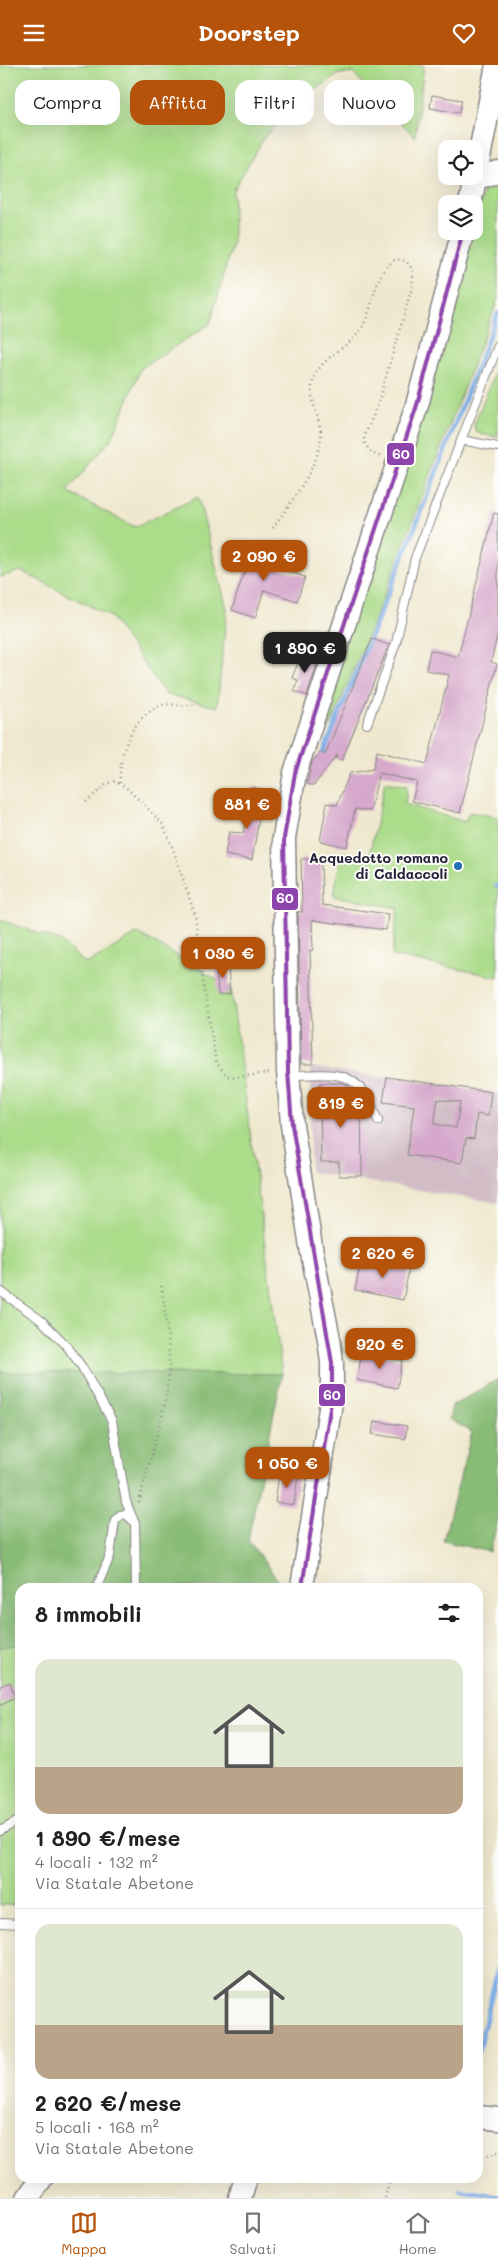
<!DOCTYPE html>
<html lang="it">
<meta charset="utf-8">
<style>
body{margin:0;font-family:Mali,sans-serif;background:#f2f2f2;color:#202124;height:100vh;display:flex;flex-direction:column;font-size:19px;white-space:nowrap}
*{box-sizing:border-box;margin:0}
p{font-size:16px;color:#757577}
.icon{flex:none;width:28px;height:28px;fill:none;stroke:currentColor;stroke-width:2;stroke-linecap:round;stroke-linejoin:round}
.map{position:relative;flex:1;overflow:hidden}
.panel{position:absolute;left:15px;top:1518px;width:468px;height:600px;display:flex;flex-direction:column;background:#fff;border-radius:15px;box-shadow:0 5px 20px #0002}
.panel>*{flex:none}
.guide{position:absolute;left:15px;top:15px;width:469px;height:45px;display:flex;gap:10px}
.tools{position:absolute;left:438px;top:75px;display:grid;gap:10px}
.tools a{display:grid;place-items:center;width:45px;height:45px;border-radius:10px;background:#fff;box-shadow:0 5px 20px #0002;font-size:25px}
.price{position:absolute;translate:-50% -42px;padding:0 11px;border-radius:10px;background:#b45309;color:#fff;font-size:16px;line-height:32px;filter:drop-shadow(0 1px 2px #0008)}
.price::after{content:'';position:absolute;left:50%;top:30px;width:15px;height:11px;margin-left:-8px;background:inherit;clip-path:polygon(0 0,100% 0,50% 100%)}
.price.selected{background:#222;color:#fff}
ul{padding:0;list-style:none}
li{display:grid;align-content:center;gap:10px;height:265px;padding:0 20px}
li+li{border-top:1px solid #e0e0e0}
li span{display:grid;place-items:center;height:155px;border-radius:15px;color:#555}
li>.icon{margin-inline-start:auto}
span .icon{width:90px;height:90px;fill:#fffc;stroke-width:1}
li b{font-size:21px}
h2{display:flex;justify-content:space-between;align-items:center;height:60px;padding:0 20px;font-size:21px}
.chip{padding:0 18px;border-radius:15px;background:#fff;box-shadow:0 5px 20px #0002;font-size:18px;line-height:45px}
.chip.selected{background:#b45309;color:#fff}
header{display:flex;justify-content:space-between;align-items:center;height:65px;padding:0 20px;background:#b45309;color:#fff;font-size:22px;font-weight:800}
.tabs{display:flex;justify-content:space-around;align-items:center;height:70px;border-top:1px solid #e0e0e0;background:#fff;font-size:14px;color:#757577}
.tabs a{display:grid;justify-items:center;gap:2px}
.tabs .selected{color:#b45309}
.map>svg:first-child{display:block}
.industrial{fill:#d2bdc7}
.green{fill:#abdc8a;stroke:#667f62}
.forest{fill:#88bc76;stroke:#556f58}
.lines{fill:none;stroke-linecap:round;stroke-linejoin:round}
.stream{stroke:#7caee8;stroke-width:4.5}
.building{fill:#d6a8cc;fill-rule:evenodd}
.lane-casing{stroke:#888584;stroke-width:10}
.secondary-casing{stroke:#888584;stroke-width:25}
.path{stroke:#888584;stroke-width:2.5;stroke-dasharray:1 4;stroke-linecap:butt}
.lane{stroke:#fff;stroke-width:8}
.secondary{stroke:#fff;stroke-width:22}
.bus-1-casing{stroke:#fdfcf7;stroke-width:8}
.bus-1{stroke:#8e44ad;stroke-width:4}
.poi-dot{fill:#1f6fb2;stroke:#fdfcf7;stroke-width:2}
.labels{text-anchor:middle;stroke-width:4;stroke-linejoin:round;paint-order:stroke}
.poi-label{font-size:14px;font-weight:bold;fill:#22223b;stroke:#fdfcf7;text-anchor:end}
.line-badge{stroke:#fdfcf7;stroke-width:2}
.badge-label{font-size:14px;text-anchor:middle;font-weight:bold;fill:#fff}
</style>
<header><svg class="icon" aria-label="menu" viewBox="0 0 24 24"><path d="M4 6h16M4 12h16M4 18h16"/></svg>Doorstep<svg class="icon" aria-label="heart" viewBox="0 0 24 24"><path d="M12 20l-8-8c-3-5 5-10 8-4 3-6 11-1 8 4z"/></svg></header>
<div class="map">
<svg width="498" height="2133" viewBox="0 0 498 2133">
<rect width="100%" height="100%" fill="#fdfcf7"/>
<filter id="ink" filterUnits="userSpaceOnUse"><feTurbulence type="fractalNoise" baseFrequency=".02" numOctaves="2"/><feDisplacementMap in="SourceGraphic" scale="10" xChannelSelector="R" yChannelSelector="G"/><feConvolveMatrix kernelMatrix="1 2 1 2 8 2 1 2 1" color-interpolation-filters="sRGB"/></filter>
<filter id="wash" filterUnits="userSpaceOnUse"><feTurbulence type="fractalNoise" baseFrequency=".0096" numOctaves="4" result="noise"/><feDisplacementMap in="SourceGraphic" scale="20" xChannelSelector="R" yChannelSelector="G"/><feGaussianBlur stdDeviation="1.12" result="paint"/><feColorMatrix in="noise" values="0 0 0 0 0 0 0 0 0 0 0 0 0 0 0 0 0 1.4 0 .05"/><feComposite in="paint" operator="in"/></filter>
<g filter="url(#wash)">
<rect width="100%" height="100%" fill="#efe8ce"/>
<path class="industrial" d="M310 1002 498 1028V1138L310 1107Z"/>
<path class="green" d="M0 0H424L415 72 353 8 339 9 300 35 265 71 233 125V177L210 259 141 303 112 373 67 427 135 462 198 432 227 544 217 642 165 629 111 552 21 506 0 512Z
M498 117V234L383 533 330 662 320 658 486 120Z
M498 300V372L480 369 475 365 474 360Z
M385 717 407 721 405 739 465 757 469 747 498 752V912L392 891 398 843 334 831 341 787 369 791Z
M0 855 60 876 86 899 138 868 231 923 282 1309 78 1308 20 1522V1840H0Z"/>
<path class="forest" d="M0 1307 282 1309 248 1475 283 1522H20V1579L0 1583Z
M498 1314V1455L490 1487 443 1476 472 1367 449 1354 452 1341Z"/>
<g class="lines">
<path class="stream" d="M324 687 414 465 498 248
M496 821 498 822
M478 1987 498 1903
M460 2125 498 2131"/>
</g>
<g id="blocks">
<path class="building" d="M432 30 462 35 459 48 430 43Z
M494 448 498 449V567L491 597 497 599 460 748 412 736 417 717 379 708 370 746 355 744 347 782 320 776 327 738 337 740 350 708 373 704 377 686 427 699 449 610 426 605 430 585 458 592Z
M253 479 276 487 271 501 305 512 297 536 264 525 255 553 232 545Z
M372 574 389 580 342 695 336 694 337 690 314 720H310L307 719 312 697 321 687 325 690Z
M301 590 318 596 307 631 294 626 298 615 292 613Z
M252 722 264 725 252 795 225 790 229 767 243 768Z
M301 794H321L322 840 388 849 386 865 312 855 313 885H310L313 999H301L298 847H302Z
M228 899 230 929 218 930 216 900Z
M387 1012 491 1027 488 1051 477 1049 474 1074 466 1073 462 1098 407 1090 414 1041 383 1037ZM438 1034 460 1037 456 1063 434 1059Z
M320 1018H344L349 1021V1031H359L361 1035 362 1111H339V1097H321Z
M361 1195 390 1201 391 1195 410 1199 403 1235 355 1225Z
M362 1287 402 1295 397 1323 357 1315Z
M374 1356 407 1361 405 1374 372 1369Z
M279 1409 298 1411 294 1440 275 1437Z
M10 1617 15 1632 0 1640V1621Z"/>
</g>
</g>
<g filter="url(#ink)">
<use href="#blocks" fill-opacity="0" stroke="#888584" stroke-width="1"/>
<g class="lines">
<defs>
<path id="lane" d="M461 375 498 382
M367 659 396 578 415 493 498 281
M290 1010C341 1009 358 1003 378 1056
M0 1226 42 1256 66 1280 82 1302 112 1356 126 1437 135 1459 136 1522
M97 1522 110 1491 115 1455 120 1450 126 1449 132 1455
M0 1766 20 1755
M0 1858 20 1859"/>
<path id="secondary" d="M476 113 498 107
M470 139 497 0
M302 1522 332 1331V1298L329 1274 312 1188 292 1060 288 1006 284 773 295 708 417 340 463 166
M478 2052 498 2054
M28 2133 42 2112
M240 2133 246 2112"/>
</defs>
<use href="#lane" class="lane-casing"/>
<use href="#secondary" class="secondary-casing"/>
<path class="path" d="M273 463C289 439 321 400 321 369 320 353 310 337 312 321 315 295 345 285 359 267 376 245 370 211 396 194L406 196 413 205 412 223 377 342 364 372 365 379 372 388 381 392
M120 718C119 690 130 655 157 642 168 636 183 643 195 639
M86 737 108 718 116 716 128 724 163 759 173 784 195 850 204 924 216 997 227 1011 237 1012 269 1008
M139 1438C149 1392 167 1349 169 1302 170 1274 164 1245 161 1217
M478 2093 498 2087
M385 2133 390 2114 394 2112"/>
<use href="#lane" class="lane"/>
<use href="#secondary" class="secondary"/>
<defs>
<path id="bus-1" d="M302 1522 332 1331V1298L292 1060 288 1006 284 773 295 708 417 340 463 166"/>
</defs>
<use href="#bus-1" class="bus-1-casing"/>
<use href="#bus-1" class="bus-1"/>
</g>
</g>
<circle class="poi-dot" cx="458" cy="801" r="5"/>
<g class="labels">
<g class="poi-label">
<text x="448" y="798">Acquedotto romano<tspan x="448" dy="16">di Caldaccoli</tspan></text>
</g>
</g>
<g class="line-badge">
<rect x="386" y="377" width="29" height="24" rx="5" fill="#8e44ad"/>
<rect x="271" y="822" width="28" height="24" rx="5" fill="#8e44ad"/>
<rect x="318" y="1318" width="28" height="24" rx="5" fill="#8e44ad"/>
</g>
<g class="badge-label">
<text x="401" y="394">60</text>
<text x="285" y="838">60</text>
<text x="332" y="1335">60</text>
</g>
</svg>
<div class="tools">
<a><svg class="icon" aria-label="locate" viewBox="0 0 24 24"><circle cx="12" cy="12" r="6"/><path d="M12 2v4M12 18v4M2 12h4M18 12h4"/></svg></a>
<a><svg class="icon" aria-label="layers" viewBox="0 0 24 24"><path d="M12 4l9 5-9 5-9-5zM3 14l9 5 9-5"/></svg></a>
</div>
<b class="price" style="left:264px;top:517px">2 090 €</b>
<b class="price selected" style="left:305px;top:609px">1 890 €</b>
<b class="price" style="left:247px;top:765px">881 €</b>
<b class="price" style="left:223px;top:914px">1 030 €</b>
<b class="price" style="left:341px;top:1064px">819 €</b>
<b class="price" style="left:383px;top:1214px">2 620 €</b>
<b class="price" style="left:380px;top:1305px">920 €</b>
<b class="price" style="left:287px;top:1424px">1 050 €</b>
<div class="guide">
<a class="chip">Compra</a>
<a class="chip selected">Affitta</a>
<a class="chip">Filtri</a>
<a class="chip">Nuovo</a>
</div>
<section class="panel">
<h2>8 immobili<svg class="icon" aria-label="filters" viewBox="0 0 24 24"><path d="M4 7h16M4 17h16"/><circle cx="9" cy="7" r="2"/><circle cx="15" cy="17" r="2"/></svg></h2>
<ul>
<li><span style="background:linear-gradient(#dfe7d0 70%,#b9a48a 0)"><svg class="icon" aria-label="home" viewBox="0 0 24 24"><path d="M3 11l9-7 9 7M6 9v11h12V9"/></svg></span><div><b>1 890 €/mese</b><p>4 locali · 132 m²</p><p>Via Statale Abetone</p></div></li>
<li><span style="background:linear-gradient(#dfe7d0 65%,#b9a48a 0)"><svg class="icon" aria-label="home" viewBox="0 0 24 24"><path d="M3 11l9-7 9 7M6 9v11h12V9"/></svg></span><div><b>2 620 €/mese</b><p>5 locali · 168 m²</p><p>Via Statale Abetone</p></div></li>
</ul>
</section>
</div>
<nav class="tabs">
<a class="selected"><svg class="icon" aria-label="map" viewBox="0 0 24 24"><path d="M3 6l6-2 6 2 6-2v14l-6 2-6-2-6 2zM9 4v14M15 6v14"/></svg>Mappa</a>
<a><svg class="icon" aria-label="saved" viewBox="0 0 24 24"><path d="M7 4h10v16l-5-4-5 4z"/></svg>Salvati</a>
<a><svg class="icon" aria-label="home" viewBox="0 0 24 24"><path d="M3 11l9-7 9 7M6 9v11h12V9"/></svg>Home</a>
</nav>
